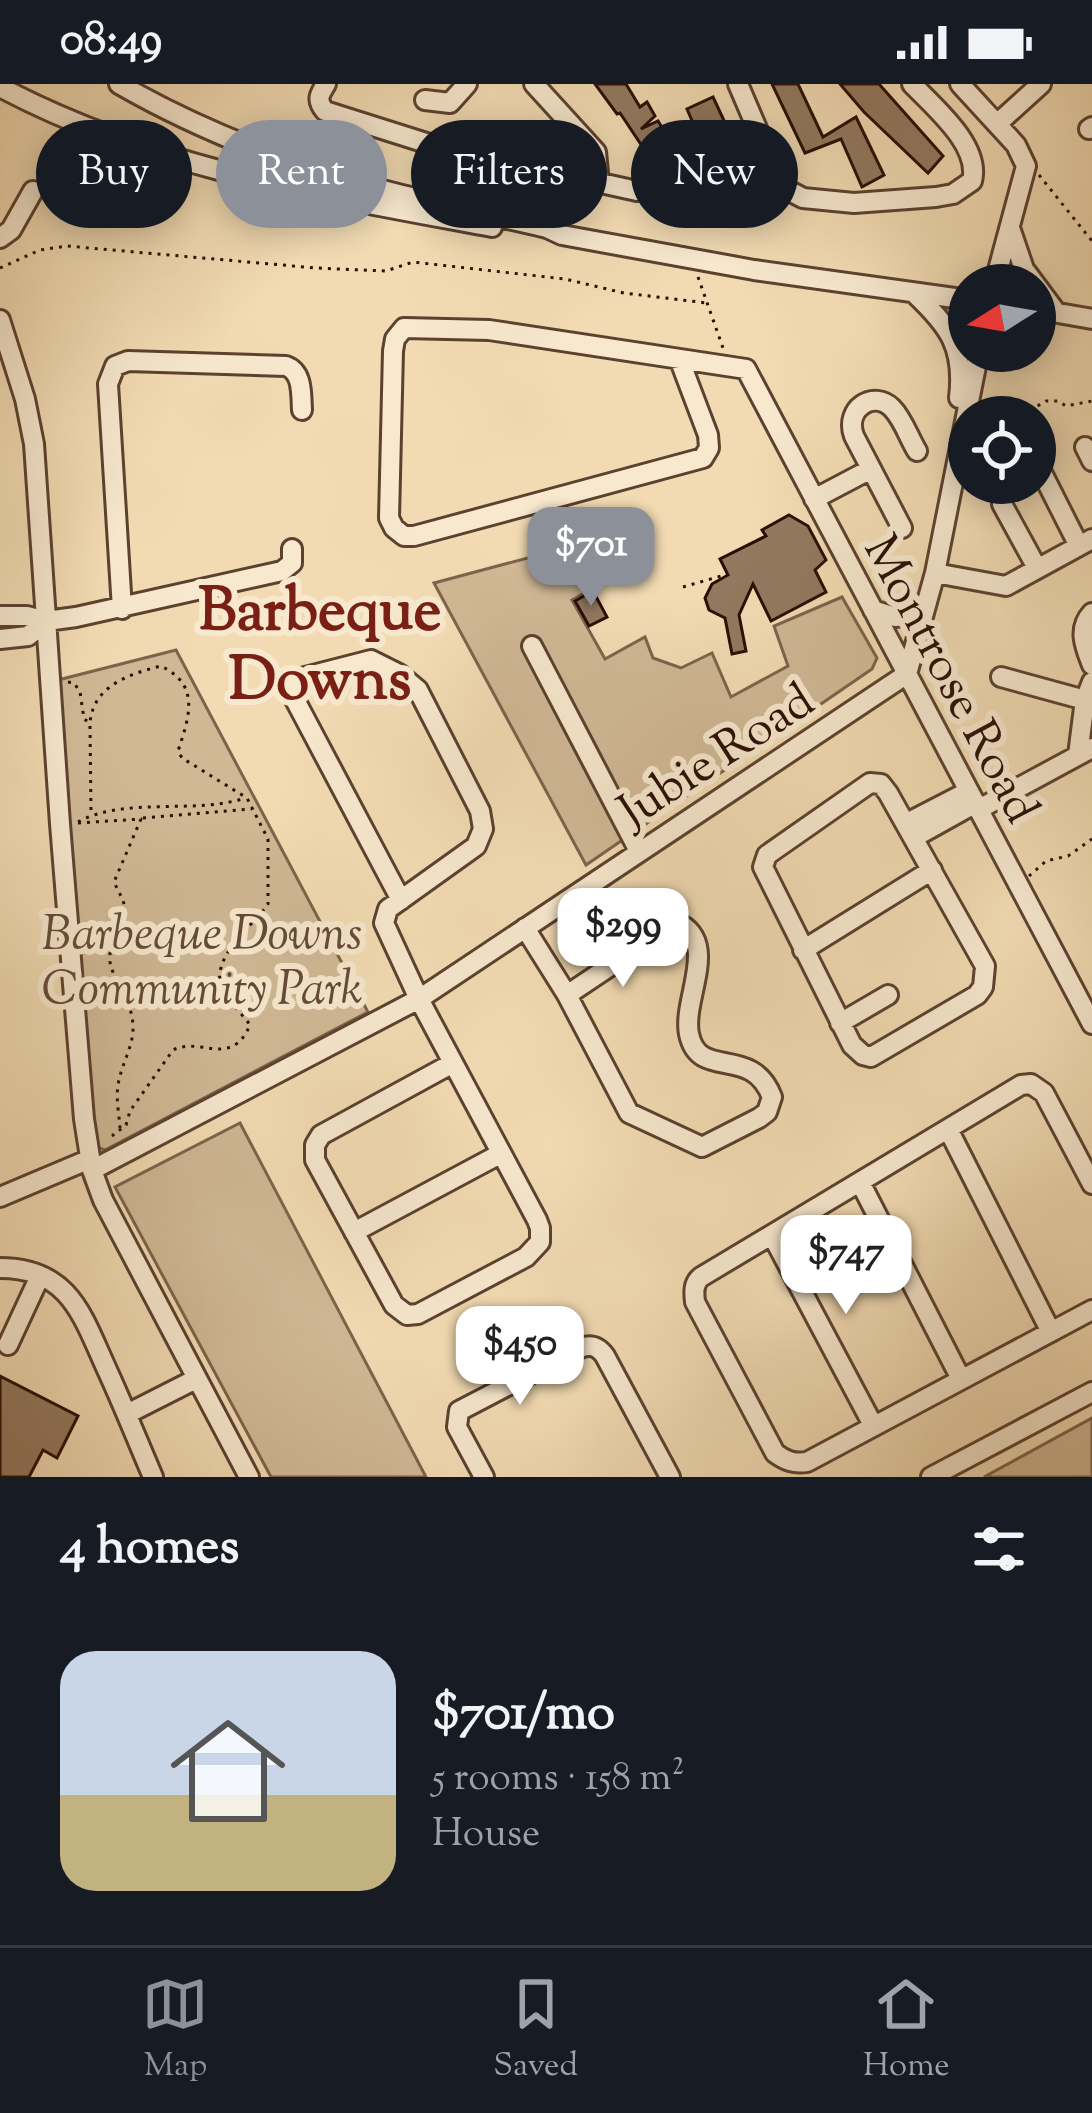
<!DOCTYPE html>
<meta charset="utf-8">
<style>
body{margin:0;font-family:"Sorts Mill Goudy",serif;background:#20242c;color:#f1f3f6;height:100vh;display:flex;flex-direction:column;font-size:45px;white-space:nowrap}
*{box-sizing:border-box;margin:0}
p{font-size:39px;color:#9ea1a6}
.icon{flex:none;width:66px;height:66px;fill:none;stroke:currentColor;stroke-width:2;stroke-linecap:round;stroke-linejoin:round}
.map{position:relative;height:1393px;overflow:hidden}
.details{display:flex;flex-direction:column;background:#171b24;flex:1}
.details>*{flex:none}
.top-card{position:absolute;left:36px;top:36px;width:1020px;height:108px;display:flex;gap:24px}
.needle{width:78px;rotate:259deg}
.tools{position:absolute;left:948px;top:180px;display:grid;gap:24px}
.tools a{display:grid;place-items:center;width:108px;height:108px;border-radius:50%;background:#171b24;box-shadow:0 6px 30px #0003;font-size:60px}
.price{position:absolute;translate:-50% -102px;padding:0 27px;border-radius:24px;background:#fff;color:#222;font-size:39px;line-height:78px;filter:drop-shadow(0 3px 6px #0008)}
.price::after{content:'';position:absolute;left:50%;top:72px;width:36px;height:27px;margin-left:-18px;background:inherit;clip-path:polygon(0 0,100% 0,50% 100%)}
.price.active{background:#8c9099;color:#fff}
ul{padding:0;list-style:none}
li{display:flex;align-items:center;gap:36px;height:300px;padding:0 60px}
li span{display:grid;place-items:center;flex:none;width:336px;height:240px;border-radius:36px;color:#555}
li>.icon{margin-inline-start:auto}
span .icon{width:144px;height:144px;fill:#fffc;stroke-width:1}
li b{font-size:51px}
h2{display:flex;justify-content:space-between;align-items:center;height:144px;padding:0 60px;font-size:51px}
.chip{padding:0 42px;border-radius:54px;background:#171b24;box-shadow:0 6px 30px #0003;font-size:42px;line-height:108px}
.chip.active{background:#8c9099;color:#fff}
.status{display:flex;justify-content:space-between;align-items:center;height:84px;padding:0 60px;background:#171b24;direction:ltr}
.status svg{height:33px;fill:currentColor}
.tab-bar{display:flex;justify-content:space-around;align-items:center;height:168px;border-top:3px solid #363941;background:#171b24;font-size:33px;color:#9ea1a6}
.tab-bar a{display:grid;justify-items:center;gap:6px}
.tab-bar .active{color:#8c9099}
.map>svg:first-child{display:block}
.green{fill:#d0b895;stroke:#7d634c;stroke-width:3}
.building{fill:#92795f;stroke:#2a0e04;stroke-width:3}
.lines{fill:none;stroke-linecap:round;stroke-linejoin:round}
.minor-casing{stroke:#5c4130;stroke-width:24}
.path{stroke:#2a0e04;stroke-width:3;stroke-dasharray:3 6;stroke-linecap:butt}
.minor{stroke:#f7e8ce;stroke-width:18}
.labels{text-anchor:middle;stroke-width:12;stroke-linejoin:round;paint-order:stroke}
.street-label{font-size:48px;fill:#2a0e04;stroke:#f7e8ce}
.park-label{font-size:48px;font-style:italic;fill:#644a37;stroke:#f7e8ce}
.district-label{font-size:60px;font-weight:bold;fill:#7a1f14;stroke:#f7e8ce}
</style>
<div class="status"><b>08:49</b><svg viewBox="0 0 49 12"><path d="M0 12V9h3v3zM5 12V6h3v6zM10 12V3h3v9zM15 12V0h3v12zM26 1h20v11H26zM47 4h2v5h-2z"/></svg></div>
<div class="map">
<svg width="1092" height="1393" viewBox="0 0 1092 1393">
<rect width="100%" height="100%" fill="#f2dbb3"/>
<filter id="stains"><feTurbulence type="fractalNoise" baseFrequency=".00167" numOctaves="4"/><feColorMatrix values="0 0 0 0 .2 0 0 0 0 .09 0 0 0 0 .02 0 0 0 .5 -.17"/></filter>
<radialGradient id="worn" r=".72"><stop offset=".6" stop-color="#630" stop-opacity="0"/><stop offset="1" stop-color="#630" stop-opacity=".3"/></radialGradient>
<path class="green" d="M591 457 595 503 572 516 605 575 645 553 653 574 681 584 712 569 731 613 788 582 774 542 842 513 877 574 872 585 586 781 434 499Z
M176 566 368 928 105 1066 99 1064 92 1051 58 596Z
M240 1039 426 1393H271L115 1103Z
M1092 1334V1393H984Z"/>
<path class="building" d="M595 0H626L640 23 647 18 655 32 641 45 658 37 680 73 658 86 620 29 617 30Z
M772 0H798L823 53 856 33 884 91 862 103 841 55 805 69Z
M840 0H879L943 72 928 89 864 28Z
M713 13 741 73 713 85 687 25Z
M789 431 808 442 826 476 815 486 826 508 771 537 753 500 739 531 746 567 732 570 725 534 709 526 705 514 712 500 728 491 720 475 766 452 762 446Z
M593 507 607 533 589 542 575 517Z
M0 1292 78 1332 57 1374 43 1366 29 1393H0Z"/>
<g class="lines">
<defs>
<path id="minor" d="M119 0C178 34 241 61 305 83 383 110 467 125 547 144L562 151 754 186 969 216
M326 0C319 11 316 16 325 27L442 64 637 107
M534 0 596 68 599 99
M738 0 782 103
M960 0 1016 61 1026 82 994 201
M0 3C152 84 325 112 492 143
M425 16 450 19 467 0
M997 40 1041 0
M1089 45 1092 43
M682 105 782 103 803 114 854 119 936 113 953 110 972 97C981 62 935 24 912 0
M1010 144 1024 185 1056 228
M0 154 11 146 33 107
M914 209C949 242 965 263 959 314
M1035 225 1092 235
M0 236 25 315 34 360 60 740 84 1035 92 1086 103 1116 249 1393
M680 277 708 351 709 364 703 374 414 452H404L394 444 389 434 393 267 395 255 404 244 489 246 746 285 1092 940
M1085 363 1092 377
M1035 375 1079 462
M814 415 871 385
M1002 420 1037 484
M902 444 854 352C844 324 874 306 892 324 903 335 909 354 917 367
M935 489 1006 502 1092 455
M122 525 108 300 115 282 128 277 286 282C303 288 301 310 302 326
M873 526 895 533 924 529
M1092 529C1077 545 1085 563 1092 581
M0 532H27L46 537 76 533 282 487 292 479V465
M0 555 28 552 46 537
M532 562 639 767
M1001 593 1085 616
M1078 671 1085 616 1092 598
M870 699 881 700 888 709 985 882 983 903 977 911 871 973 863 971 852 961 763 783 767 771Z
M979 725 1092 664
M907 739 969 707
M915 753 976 719
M401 816 294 614 292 604 297 595 371 576 399 590 418 606 480 727 483 745 476 762 388 825 384 839 419 915 537 1136 540 1144V1158L526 1173 418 1230 407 1231 394 1221 315 1076V1061L321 1051 453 979
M676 838C721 858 682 914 689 950 699 998 751 959 772 1013L767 1028 759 1034 702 1063 629 1029 567 911Z
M525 844 567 911
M803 866 932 786
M840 939 888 911
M948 1045 1051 1248
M92 1086 419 915 907 590 935 489 979 267
M860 1098 961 1295
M1092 1100 1044 1009 1031 1000 1021 1001 701 1193C693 1199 694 1209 695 1218L775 1369C786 1377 794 1380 807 1378L1092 1226
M0 1113 90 1075
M354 1148 500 1070
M772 1151 873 1341
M0 1184C71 1184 83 1234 108 1288 124 1323 138 1358 153 1393
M8 1261 40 1192
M127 1330 196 1295
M484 1393 457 1343 459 1327 580 1264C591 1260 598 1262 605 1272L670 1393
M931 1393 1092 1308"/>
</defs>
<use href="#minor" class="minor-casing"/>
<path class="path" d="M1039 91 1092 157
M0 184 40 166 67 162 316 184 386 187 413 178 565 195 624 209 707 219
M698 193 723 264
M985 328 1029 327 1046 317H1058L1066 322 1092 317
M683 503 728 490
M68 598 74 599 80 608 84 635 90 639C93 602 129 590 161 582 200 601 190 631 178 667L182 674 247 714 268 755V820C253 842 212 871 221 902 225 915 242 929 250 941 231 985 201 952 173 966L130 1027 126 1041 112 1052
M90 642 91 729
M143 734 252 725
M78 738C126 712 194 731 245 714
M78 739 141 735 114 798C118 807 123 814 125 824 127 845 107 858 110 878 114 899 131 913 133 941 134 961 123 977 119 996 115 1011 119 1029 120 1044
M1029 792 1046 777 1068 772 1092 755"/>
<use href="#minor" class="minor"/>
</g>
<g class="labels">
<g class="street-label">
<text transform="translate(953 594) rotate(62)" y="17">Montrose Road</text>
<text transform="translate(715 670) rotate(-33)" y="17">Jubie Road</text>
</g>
<g class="park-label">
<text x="202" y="864">Barbeque Downs<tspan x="202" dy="55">Community Park</tspan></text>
</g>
<g class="district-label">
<text x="320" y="545">Barbeque<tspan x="320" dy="69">Downs</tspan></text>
</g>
</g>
<rect width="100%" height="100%" filter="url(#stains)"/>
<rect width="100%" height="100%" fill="url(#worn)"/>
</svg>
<div class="tools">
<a><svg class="needle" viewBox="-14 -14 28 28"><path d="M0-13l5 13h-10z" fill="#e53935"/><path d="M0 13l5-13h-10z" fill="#9ea1a6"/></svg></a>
<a><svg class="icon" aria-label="locate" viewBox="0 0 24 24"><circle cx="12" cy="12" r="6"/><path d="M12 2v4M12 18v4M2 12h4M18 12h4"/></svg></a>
</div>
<b class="price active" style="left:591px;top:525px">$701</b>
<b class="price" style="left:623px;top:906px">$299</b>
<b class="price" style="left:846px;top:1233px">$747</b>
<b class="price" style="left:520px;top:1324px">$450</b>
<div class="top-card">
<a class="chip">Buy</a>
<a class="chip active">Rent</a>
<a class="chip">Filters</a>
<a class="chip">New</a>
</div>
</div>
<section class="details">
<h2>4 homes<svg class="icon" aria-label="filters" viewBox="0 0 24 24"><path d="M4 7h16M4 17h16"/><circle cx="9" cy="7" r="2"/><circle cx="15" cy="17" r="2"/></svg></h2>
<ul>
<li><span style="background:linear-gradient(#c9d6e8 60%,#c2b280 0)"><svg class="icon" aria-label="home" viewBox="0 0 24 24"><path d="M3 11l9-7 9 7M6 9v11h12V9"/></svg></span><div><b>$701/mo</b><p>5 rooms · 158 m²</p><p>House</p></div></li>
</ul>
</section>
<nav class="tab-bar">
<a class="active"><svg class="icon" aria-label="map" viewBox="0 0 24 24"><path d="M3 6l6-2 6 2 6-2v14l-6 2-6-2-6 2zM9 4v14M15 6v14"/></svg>Map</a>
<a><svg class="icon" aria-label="saved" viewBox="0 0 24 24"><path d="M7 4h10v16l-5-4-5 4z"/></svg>Saved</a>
<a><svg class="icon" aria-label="home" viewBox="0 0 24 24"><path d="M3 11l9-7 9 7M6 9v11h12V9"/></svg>Home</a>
</nav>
